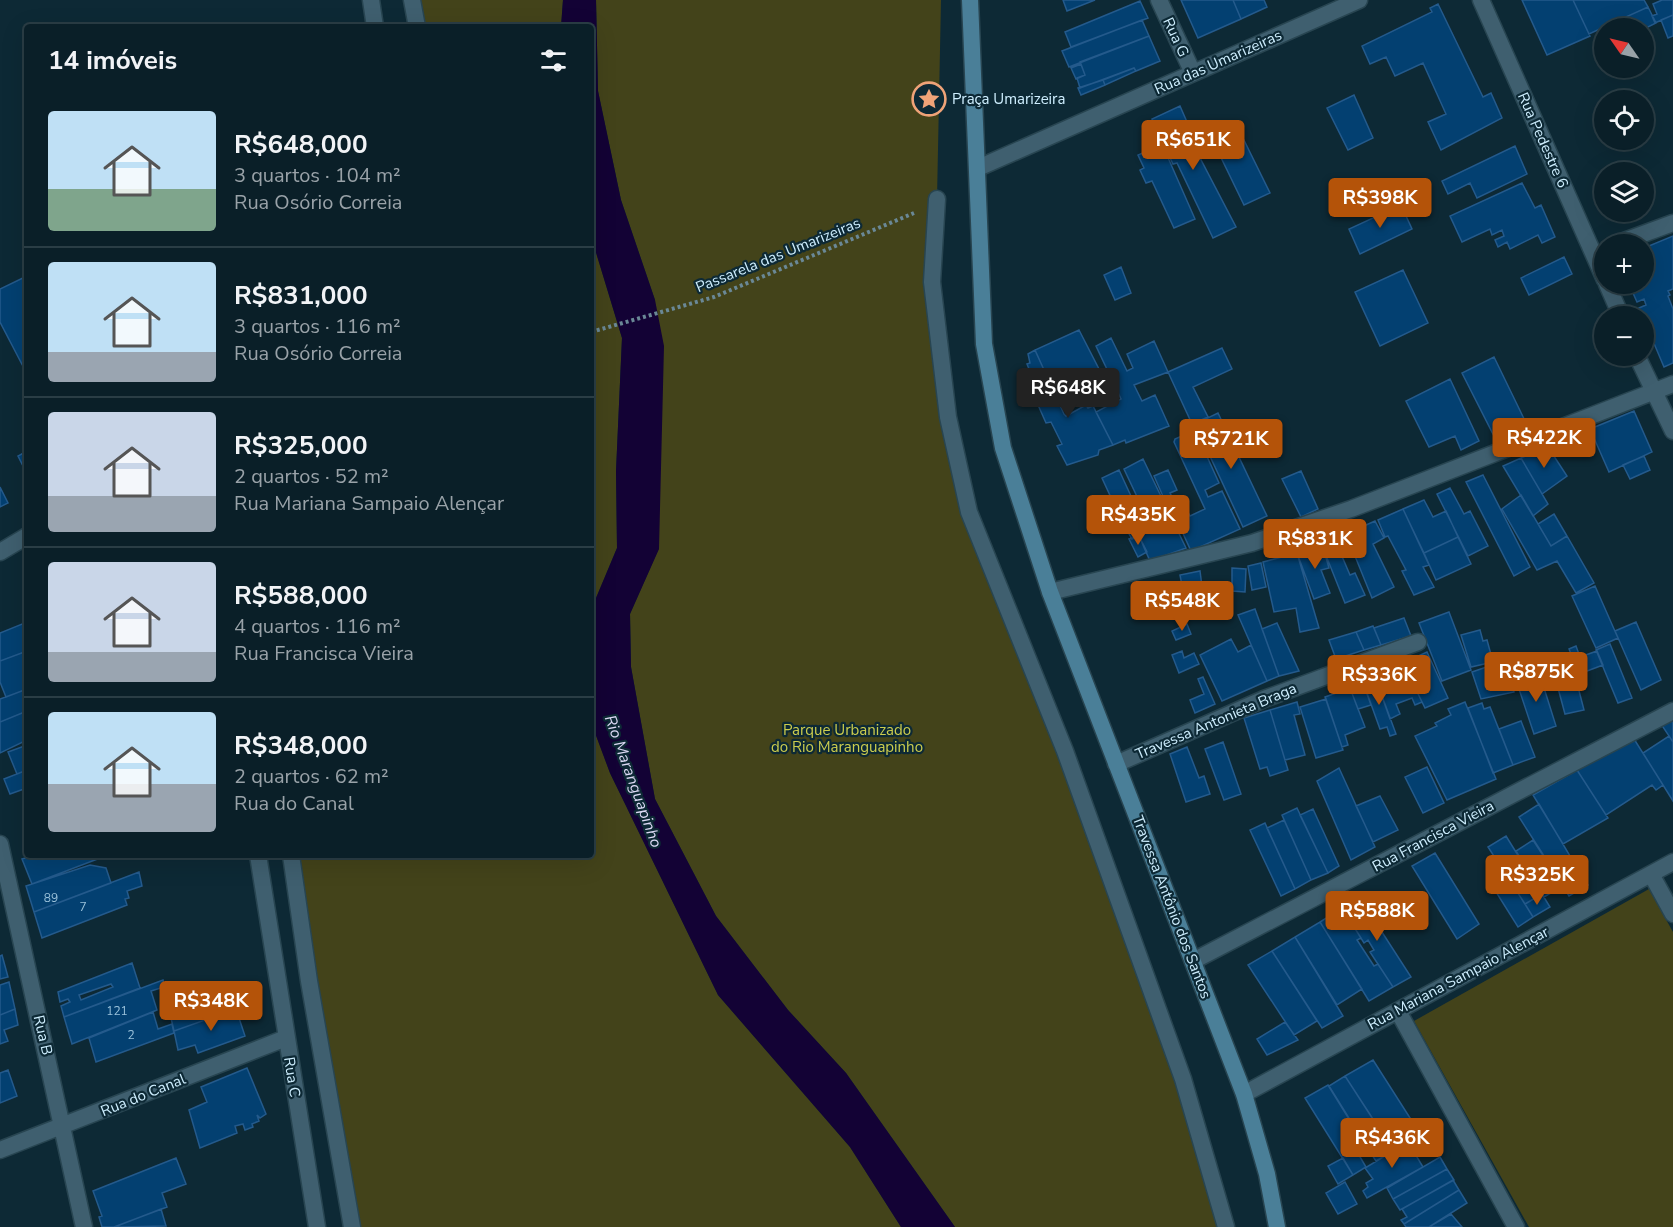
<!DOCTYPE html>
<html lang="pt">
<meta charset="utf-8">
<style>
body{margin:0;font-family:"Nunito Sans",sans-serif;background:#132730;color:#f1f3f6;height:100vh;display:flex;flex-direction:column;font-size:22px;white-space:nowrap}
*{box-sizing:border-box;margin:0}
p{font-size:20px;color:#99a2a8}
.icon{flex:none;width:33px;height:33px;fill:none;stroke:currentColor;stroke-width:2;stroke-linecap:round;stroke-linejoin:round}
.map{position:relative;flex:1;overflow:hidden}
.side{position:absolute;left:24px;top:24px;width:570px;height:834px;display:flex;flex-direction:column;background:#0a1f28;border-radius:6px;box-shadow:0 6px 24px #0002,0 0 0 2px #2a3d45}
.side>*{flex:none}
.needle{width:39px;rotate:304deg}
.controls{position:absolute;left:1594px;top:18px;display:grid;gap:12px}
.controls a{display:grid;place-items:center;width:60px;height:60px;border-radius:50%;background:#0a1f28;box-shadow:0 6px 24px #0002,0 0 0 2px #2a3d45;font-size:30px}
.price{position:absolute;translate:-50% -51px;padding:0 14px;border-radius:6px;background:#b45309;color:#fff;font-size:20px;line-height:39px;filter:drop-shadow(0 2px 3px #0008)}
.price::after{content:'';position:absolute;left:50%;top:36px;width:18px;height:14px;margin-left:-9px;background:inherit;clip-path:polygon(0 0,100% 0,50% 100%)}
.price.on{background:#222;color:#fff}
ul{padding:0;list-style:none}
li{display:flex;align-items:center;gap:18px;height:150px;padding:0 24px}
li+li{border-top:2px solid #2a3d45}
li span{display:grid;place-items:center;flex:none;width:168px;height:120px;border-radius:6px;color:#555}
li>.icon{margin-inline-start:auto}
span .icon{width:72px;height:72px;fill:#fffc;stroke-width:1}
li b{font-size:26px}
h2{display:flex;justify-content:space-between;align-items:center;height:72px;padding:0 24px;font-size:26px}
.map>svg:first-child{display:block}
.green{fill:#43431a}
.water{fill:#130235}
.building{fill:#034071;stroke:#245a8c;stroke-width:1.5;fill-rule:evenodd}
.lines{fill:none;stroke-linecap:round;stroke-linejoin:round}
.pedestrian-casing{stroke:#284551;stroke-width:19}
.minor-casing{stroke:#284551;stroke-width:19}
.secondary-casing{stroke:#284551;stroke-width:19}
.path{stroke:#6a8896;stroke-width:4;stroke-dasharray:3 3;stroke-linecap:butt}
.pedestrian{stroke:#3f5f6f;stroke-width:16}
.minor{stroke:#3f5f6f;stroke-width:16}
.secondary{stroke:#4a7f98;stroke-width:16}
.labels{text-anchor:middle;stroke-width:4.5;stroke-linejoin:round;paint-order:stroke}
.number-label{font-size:12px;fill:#9bc2db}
.street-label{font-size:15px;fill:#ceeefe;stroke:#0d2935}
.poi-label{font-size:15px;fill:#ceeefe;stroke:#0d2935;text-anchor:start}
.park-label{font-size:15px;fill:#cccd4e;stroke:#0d2935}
.water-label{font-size:16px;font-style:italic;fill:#dcd9f4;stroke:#0d2935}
</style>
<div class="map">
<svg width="1673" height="1227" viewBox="0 0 1673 1227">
<rect width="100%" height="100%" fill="#0d2935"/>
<path class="green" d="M412 0H563L561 27H417Z
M596 0H941L937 199 932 282 969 512 1065 751 1226 1227H955L846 1073 788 1010 716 916 655 799 631 667 630 614 659 548 655 300 621 200 598 91Z
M591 236 622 338 616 471 617 548 591 610Z
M591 722 610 773 718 995 850 1147 901 1227H352L291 855H591Z
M1649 889 1673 932V1227H1529L1414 1021Z"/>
<path class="water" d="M563 0H596L598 91 621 200 655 300 664 346 659 549 630 614 631 667 655 799 716 916 788 1010 846 1073 955 1227H901L850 1147 718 995 610 773 591 722V610L617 548 616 471 622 338 591 236V27H561Z"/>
<path class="building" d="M1063 0H1095L1067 11Z
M1181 0H1233L1241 19 1198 38Z
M1233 0H1264L1267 7 1241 19Z
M1522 0H1573L1590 36 1547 55Z
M1573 0H1644L1648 7 1589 34Z
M1662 0H1673V15L1655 23 1652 16 1657 14 1653 4Z
M1140 1 1148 18 1071 47 1065 32Z
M1438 4 1483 97 1491 93 1502 118 1441 150 1428 122 1446 114 1423 63 1395 76 1386 57 1370 64 1362 46 1432 12 1430 8Z
M1648 7 1656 23 1644 29 1623 28 1619 20Z
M1673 15V36L1668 38 1661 20Z
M1142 20 1149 36 1069 67 1062 51Z
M1149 36 1160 61 1136 71 1134 68 1080 88 1077 78 1085 75 1080 62Z
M1081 64 1085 75 1076 79 1071 68Z
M1134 68 1136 71 1105 85 1103 80Z
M1103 80 1105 85 1081 95 1078 88Z
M1354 95 1373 138 1348 150 1327 108Z
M1180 106 1190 129 1186 131 1236 227 1213 238 1177 163 1173 164 1152 119Z
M1238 128 1270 193 1244 205 1213 141Z
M1162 144 1195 219 1174 228 1152 181 1146 183 1140 170 1144 168 1138 155Z
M1515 146 1527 174 1477 198 1470 183 1448 194 1442 181Z
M1522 183 1535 208 1541 205 1555 237 1542 243 1538 235 1510 249 1507 242 1498 247 1495 240 1504 236 1502 230 1492 235 1490 229 1462 242 1450 216Z
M1401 205 1412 229 1360 254 1349 229Z
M1673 236V289L1668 291 1670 295 1668 296 1673 309V363L1664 367 1639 308 1646 305 1644 299 1637 302 1629 284H1644V248Z
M1564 257 1572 274 1529 295 1521 278Z
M1121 267 1131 293 1115 300 1104 275Z
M1403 270 1428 323 1380 346 1355 292Z
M27 276V374L0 322V289Z
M1079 330 1100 371 1055 394 1035 350Z
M1111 338 1127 371 1133 368 1127 354 1154 341 1168 372 1134 385 1142 401 1155 395 1169 426 1126 443 1125 440 1113 445 1096 412 1121 399 1096 346Z
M1222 348 1232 369 1193 387 1208 417 1192 424 1168 372Z
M1035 350 1064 414 1066 416 1086 405 1088 408 1093 406 1113 445 1099 450 1098 455 1067 465 1057 446 1062 444 1051 422 1046 423 1031 389V369H1029L1027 364 1030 363 1028 354Z
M1494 357 1528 427 1497 442 1462 373Z
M1450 379 1479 441 1461 450 1455 436 1429 447 1406 401Z
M1634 411 1652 452 1609 472 1590 429Z
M1218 413 1267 516 1243 527 1195 424Z
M1195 430 1219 483 1205 490 1208 497 1222 491 1240 529 1191 551 1171 507 1178 503 1179 507 1184 504 1190 516 1205 509 1174 442 1175 439Z
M1548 447 1567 476 1542 494 1521 458Z
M27 451V474L18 456Z
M1644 456 1650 470 1630 479 1623 465Z
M1521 458 1548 504 1533 516 1503 466Z
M1143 459 1186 548 1150 561 1139 536 1132 539 1128 532 1149 522 1124 469Z
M1119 470 1142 520 1125 528 1102 478Z
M1168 470 1177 490 1170 493 1173 499 1166 503 1154 476Z
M1301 471 1318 509 1301 517 1282 479Z
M1483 475 1530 567 1514 576 1466 482Z
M0 487 8 503 0 507Z
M1450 488 1464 514 1470 511 1488 546 1468 556 1437 494Z
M1521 495 1551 546 1567 536 1594 583 1576 593 1557 561 1537 570 1502 509Z
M1424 500 1433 517 1446 511 1458 537 1424 553 1403 509Z
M1403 509 1429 565 1423 567 1434 587 1414 595 1402 571 1406 570 1388 536 1385 537 1378 520Z
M1554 514 1567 536 1551 546 1538 524Z
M1375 521 1384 538 1373 544 1394 587 1372 598 1346 534Z
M1139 536 1147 552 1138 557 1129 539Z
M1458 537 1471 564 1436 580 1424 553Z
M1322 544 1329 568 1321 570 1330 593 1314 599 1297 553Z
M1338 547 1350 575 1355 573 1365 595 1345 603 1325 553Z
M1297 553 1319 628 1300 632 1296 608 1274 612 1263 562Z
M1261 563 1266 587 1252 590 1248 566Z
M1232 568 1246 569 1245 592 1232 591Z
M1200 571 1203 594 1184 596 1180 575Z
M1595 586 1618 638 1596 648 1572 596Z
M1255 609 1279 676 1267 681 1238 615Z
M1449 612 1471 670 1442 681 1419 623Z
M1404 618 1411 636 1381 645 1374 628Z
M27 622V651L0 661V633Z
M1636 622 1661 680 1641 690 1615 631Z
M1277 623 1299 671 1279 676 1262 629Z
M1187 624 1191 634 1176 640 1172 631Z
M1373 626 1381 645 1364 650 1356 632Z
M1480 630 1483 641 1487 640 1493 662 1471 667 1461 635Z
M1356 632 1364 650 1336 659 1329 640Z
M1231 639 1238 652 1251 645 1267 681 1222 701 1200 655Z
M1610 644 1632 698 1618 703 1596 650Z
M1576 646 1580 657 1597 651 1603 665 1579 674 1569 649Z
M27 651V689L6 697 0 682V661Z
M1182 651 1184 658 1194 653 1199 664 1179 673 1172 655Z
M1427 652 1448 698 1425 708 1403 663Z
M1504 661 1514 692 1481 699 1472 672Z
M1390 665 1392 670 1363 682 1360 676Z
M1405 666 1422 702 1415 705 1412 698 1396 704 1400 714 1390 719 1375 677Z
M1539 672 1556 726 1534 734 1516 680Z
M1203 677 1215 704 1195 713 1190 700 1204 694 1198 679Z
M1375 677 1396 734 1390 736 1387 727 1380 729 1363 682Z
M1363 683 1371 705 1358 709 1350 688Z
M1577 683 1584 710 1565 714 1558 688Z
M1350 688 1365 727 1345 735 1348 745 1342 747 1325 697Z
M27 689V711L0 722V699Z
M1326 699 1343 750 1316 758 1300 707Z
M1297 702 1300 714 1294 715 1305 755 1285 760 1270 710Z
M1465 702 1496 779 1447 800 1415 736 1437 726 1435 723 1451 715 1448 709Z
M1482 703 1484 709 1490 707 1513 765 1493 773 1468 708Z
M1270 710 1288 770 1270 776 1267 767 1260 769 1244 718Z
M27 711V740L0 753V722Z
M1673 717V742L1661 724Z
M1521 721 1535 757 1513 765 1499 729Z
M1669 736 1673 742V801L1643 753Z
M1634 739 1663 785 1656 790 1652 785 1606 815 1577 770Z
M1223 742 1241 794 1224 800 1205 749Z
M27 745V770L17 774 8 752Z
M1187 747 1199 778 1204 776 1210 794 1186 802 1170 754Z
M1427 767 1444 803 1423 813 1405 777Z
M1339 768 1375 847 1351 860 1317 781Z
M27 770V796L24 789 10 794 4 779Z
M1577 770 1608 818 1563 844 1533 795Z
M1380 796 1398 830 1373 842 1356 806Z
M1539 804 1573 861 1555 873 1519 817Z
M1297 808 1328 873 1311 880 1282 815Z
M1313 809 1339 866 1328 873 1300 815Z
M1284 820 1311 880 1295 889 1267 828Z
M1265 823 1295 889 1281 896 1250 830Z
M1506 836 1542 894 1525 904 1488 847Z
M1533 840 1563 886 1544 897 1516 851Z
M1435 853 1479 924 1457 939 1412 866Z
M108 855 32 884 22 859 35 855Z
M1573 861 1588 885 1569 896 1555 873Z
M90 865 106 868 111 883 34 912 26 886Z
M139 872 142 886 127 891 129 898 125 899 127 905 42 938 34 912Z
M1506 874 1533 917 1518 927 1491 884Z
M1542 894 1550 907 1533 917 1525 904Z
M1360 898 1411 977 1393 987 1370 952 1374 950 1368 940 1364 943 1342 908Z
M1342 908 1361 938 1357 940 1374 966 1378 964 1393 987 1369 1001 1320 922Z
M1320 922 1362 989 1337 1005 1295 937Z
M1295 937 1343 1016 1322 1028 1272 951Z
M1272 951 1317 1021 1294 1035 1248 965Z
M2 955 8 977 0 979V956Z
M132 963 140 988 64 1017 61 1006 70 1002 68 999 60 1002 58 992ZM111 984 113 987 81 1000 79 995Z
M163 980 164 987 151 991 157 1010 72 1044 64 1017Z
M9 982 15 1009 0 1015V985Z
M226 983 236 1009 174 1031 171 1018 188 1012 185 1004 208 995 206 990Z
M15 1009 18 1025 4 1030 8 1041 0 1044V1015Z
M236 1009 245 1036 198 1053 195 1045 178 1050 174 1031Z
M153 1012 158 1029 172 1024 174 1033 96 1062 89 1038Z
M1285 1022 1298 1040 1267 1055 1257 1039Z
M1373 1060 1412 1121 1385 1138 1345 1076Z
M247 1068 266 1114 260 1118 257 1115 259 1121 252 1124 253 1127 245 1130 243 1124 235 1126 237 1133 200 1148 189 1110 207 1102 201 1087Z
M8 1070 17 1096 0 1103V1073Z
M1345 1076 1388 1142 1376 1150 1370 1152 1329 1086Z
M1328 1085 1362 1140 1353 1145 1366 1167 1353 1175 1305 1098Z
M1388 1142 1393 1151 1376 1161 1370 1152Z
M1408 1142 1423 1167 1367 1198 1363 1191 1368 1187 1366 1183 1373 1179 1365 1168Z
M1440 1157 1447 1169 1393 1199 1387 1188Z
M176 1158 186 1184 162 1193 167 1207 114 1227H102L99 1217 102 1216 93 1191Z
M1343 1158 1353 1175 1338 1184 1328 1166Z
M1447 1169 1454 1180 1400 1210 1393 1199Z
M1453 1180 1459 1190 1404 1224 1401 1220 1407 1217 1402 1209Z
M1345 1182 1357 1204 1338 1214 1326 1193Z
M1459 1190 1467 1203 1429 1227H1406L1404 1224Z
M161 1209 166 1226 117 1227V1226Z
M1451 1214 1462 1227H1429Z"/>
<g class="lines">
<defs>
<path id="pedestrian" d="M412 0 417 27
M937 199 932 282 948 417 969 512 1065 751 1183 1079 1226 1227
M291 855 309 981 352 1227"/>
<path id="minor" d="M371 0 375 27
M1159 0 1193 73
M1481 0 1605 280
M978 168 1359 0
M1616 244 1673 223
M1607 284 1621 316
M1637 356 1673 431
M0 552 27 536
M1050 592 1252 543 1351 509 1673 384
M1116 764 1264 699 1418 642
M0 844 84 1227
M258 855 317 1227
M1651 874 1673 914
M1193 961 1673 711
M1398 1011 1516 1227
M1244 1094 1673 862
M0 1150 286 1038"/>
<path id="secondary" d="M970 0 984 344 1003 448 1050 592 1244 1094 1267 1174 1277 1227"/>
</defs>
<use href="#pedestrian" class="pedestrian-casing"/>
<use href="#minor" class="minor-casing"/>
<use href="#secondary" class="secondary-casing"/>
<path class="path" d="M591 332 714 297 914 213"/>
<use href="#pedestrian" class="pedestrian"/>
<use href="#minor" class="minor"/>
<use href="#secondary" class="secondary"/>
</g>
<defs>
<symbol id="sight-ring" viewBox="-11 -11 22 22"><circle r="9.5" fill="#0d2935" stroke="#efa378" stroke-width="1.5"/><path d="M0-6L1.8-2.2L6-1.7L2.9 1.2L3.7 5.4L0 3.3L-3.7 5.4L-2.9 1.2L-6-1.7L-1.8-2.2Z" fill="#efa378"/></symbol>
</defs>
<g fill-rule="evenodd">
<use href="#sight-ring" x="910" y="80" width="38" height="38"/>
</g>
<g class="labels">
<g class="number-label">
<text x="51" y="902">89</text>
<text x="83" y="911">7</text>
<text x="117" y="1015">121</text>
<text x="131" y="1039">2</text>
</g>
<g class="street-label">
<text transform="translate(1176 37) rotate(65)" y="5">Rua G</text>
<text transform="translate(1218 62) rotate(-24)" y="5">Rua das Umarizeiras</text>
<text transform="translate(1543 140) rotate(66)" y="5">Rua Pedestre 6</text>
<text transform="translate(778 255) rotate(-22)" y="5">Passarela das Umarizeiras</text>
<text transform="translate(1216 721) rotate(-23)" y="5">Travessa Antonieta Braga</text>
<text transform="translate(1433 836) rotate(-28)" y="5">Rua Francisca Vieira</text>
<text transform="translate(1172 907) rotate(69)" y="5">Travessa Antônio dos Santos</text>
<text transform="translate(1458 978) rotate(-28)" y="5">Rua Mariana Sampaio Alençar</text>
<text transform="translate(43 1035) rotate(77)" y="5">Rua B</text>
<text transform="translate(292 1077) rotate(81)" y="5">Rua C</text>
<text transform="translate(143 1095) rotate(-22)" y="5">Rua do Canal</text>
</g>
<g class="poi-label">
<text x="952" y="104">Praça Umarizeira</text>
</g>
<g class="park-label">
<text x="847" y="735">Parque Urbanizado<tspan x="847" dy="17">do Rio Maranguapinho</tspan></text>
</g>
<g class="water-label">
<text transform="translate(634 781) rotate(70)" y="6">Rio Maranguapinho</text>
</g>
</g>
</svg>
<div class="controls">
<a><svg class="needle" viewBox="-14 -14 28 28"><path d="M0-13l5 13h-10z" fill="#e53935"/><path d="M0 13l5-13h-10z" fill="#99a2a8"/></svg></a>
<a><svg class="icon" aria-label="locate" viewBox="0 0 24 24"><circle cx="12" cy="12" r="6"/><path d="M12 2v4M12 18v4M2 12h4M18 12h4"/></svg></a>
<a><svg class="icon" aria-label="layers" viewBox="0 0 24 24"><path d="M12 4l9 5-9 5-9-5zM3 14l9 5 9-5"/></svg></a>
<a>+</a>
<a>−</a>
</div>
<b class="price" style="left:1193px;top:171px">R$651K</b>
<b class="price" style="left:1380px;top:229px">R$398K</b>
<b class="price on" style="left:1068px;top:419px">R$648K</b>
<b class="price" style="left:1544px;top:469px">R$422K</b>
<b class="price" style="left:1231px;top:470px">R$721K</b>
<b class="price" style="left:1138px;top:546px">R$435K</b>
<b class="price" style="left:1315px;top:570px">R$831K</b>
<b class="price" style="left:1182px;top:632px">R$548K</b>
<b class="price" style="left:1536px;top:703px">R$875K</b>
<b class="price" style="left:1379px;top:706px">R$336K</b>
<b class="price" style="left:1537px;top:906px">R$325K</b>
<b class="price" style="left:1377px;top:942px">R$588K</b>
<b class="price" style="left:211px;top:1032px">R$348K</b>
<b class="price" style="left:1392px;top:1169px">R$436K</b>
<section class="side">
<h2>14 imóveis<svg class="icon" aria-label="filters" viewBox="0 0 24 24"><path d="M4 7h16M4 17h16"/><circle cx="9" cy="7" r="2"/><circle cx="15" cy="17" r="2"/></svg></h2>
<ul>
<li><span style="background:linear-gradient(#bfe0f5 65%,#7fa58c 0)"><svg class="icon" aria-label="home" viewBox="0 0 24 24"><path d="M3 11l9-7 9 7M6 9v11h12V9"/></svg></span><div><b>R$648,000</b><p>3 quartos · 104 m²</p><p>Rua Osório Correia</p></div></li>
<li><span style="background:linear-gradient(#bfe0f5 75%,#9aa5b1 0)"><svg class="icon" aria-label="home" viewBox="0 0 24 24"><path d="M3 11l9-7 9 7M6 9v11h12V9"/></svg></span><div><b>R$831,000</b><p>3 quartos · 116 m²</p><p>Rua Osório Correia</p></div></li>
<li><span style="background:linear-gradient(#c9d6e8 70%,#9aa5b1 0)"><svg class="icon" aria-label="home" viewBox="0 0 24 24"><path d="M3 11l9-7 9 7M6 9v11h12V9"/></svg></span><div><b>R$325,000</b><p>2 quartos · 52 m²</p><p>Rua Mariana Sampaio Alençar</p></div></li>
<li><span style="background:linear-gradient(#c9d6e8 75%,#9aa5b1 0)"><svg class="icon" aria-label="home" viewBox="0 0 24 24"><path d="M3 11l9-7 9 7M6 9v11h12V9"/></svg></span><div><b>R$588,000</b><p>4 quartos · 116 m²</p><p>Rua Francisca Vieira</p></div></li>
<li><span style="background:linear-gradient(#bfe0f5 60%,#9aa5b1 0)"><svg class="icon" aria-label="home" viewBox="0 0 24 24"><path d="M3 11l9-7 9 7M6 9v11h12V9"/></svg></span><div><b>R$348,000</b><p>2 quartos · 62 m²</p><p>Rua do Canal</p></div></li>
</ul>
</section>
</div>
